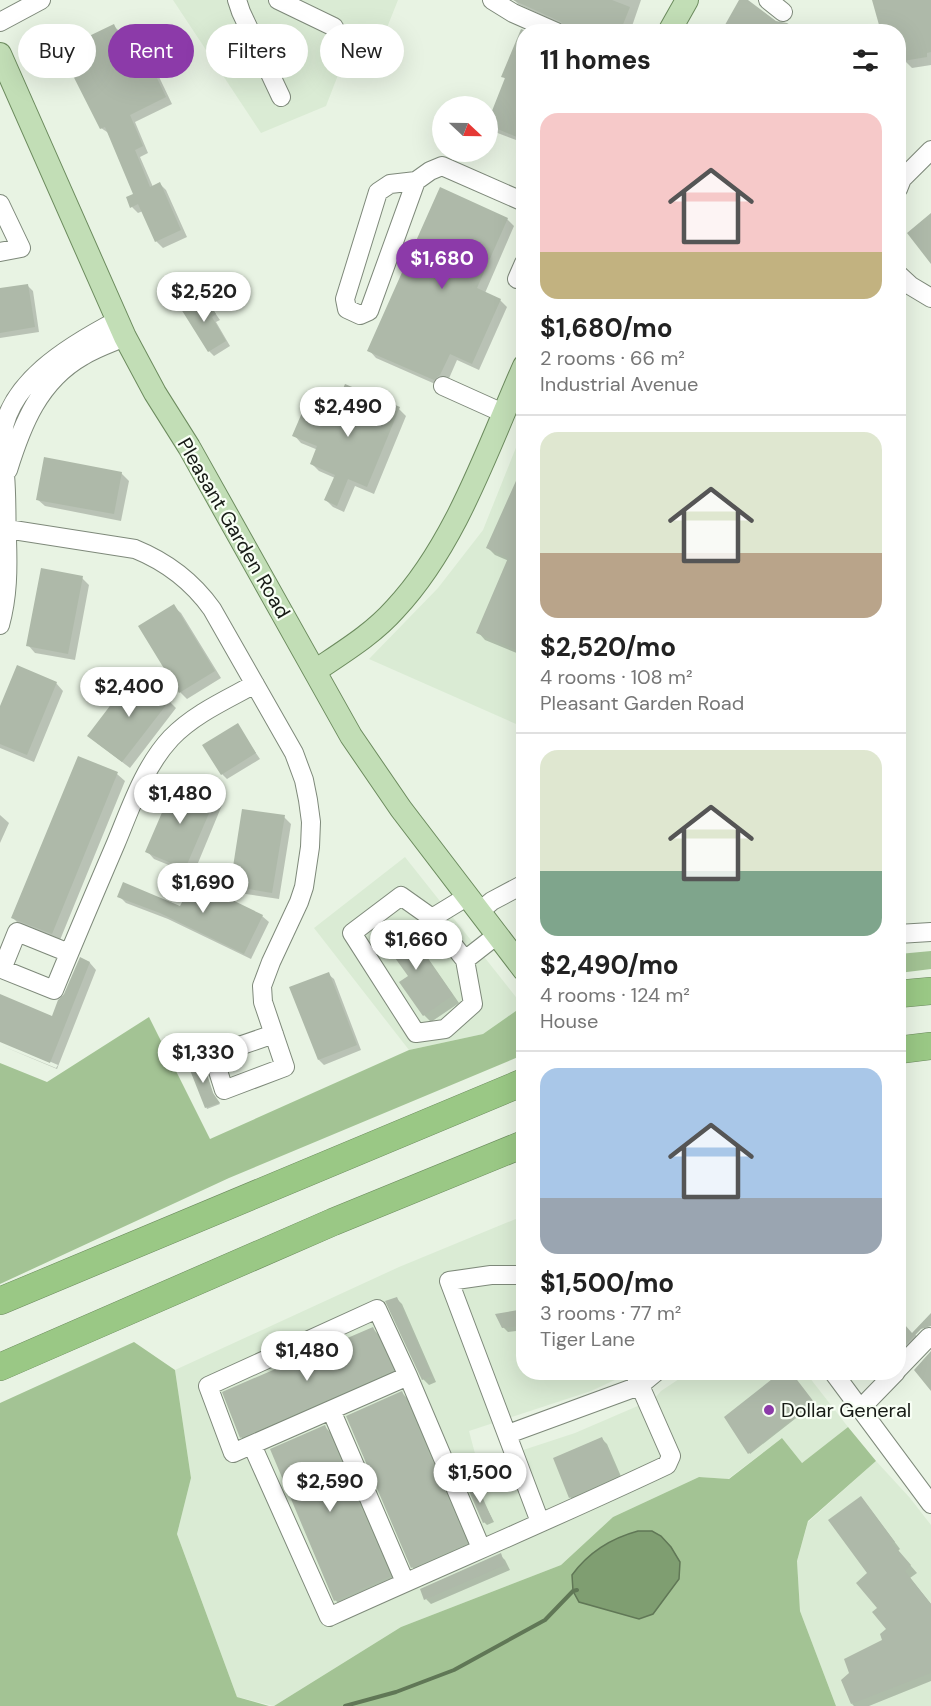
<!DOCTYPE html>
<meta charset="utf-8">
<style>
body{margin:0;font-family:"DM Sans",sans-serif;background:#f6f6f6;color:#222;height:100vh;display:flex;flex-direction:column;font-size:22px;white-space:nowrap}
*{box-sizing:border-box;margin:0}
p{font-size:20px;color:#767676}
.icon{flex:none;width:33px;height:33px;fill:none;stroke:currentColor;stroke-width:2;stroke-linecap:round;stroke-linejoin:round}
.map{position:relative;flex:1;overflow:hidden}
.sheet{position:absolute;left:516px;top:24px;width:390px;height:1356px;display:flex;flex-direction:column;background:#fff;border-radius:24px;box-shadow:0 6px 24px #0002}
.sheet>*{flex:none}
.hud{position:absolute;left:18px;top:24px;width:408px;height:54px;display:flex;gap:12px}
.needle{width:39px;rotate:112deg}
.fabs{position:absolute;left:432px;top:96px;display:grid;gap:12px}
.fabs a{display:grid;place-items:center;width:66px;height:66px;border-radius:50%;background:#fff;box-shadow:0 6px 24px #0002;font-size:30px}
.price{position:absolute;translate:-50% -51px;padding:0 14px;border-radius:21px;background:#fff;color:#222;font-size:20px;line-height:39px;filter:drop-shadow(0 2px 3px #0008)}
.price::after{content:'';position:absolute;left:50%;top:36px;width:18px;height:14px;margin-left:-9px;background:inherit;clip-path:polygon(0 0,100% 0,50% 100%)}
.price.on{background:#8c3aa9;color:#fff}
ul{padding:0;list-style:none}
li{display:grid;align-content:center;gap:12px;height:318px;padding:0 24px}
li+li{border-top:2px solid #e0e0e0}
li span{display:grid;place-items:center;height:186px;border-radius:18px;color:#555}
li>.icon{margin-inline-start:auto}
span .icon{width:108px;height:108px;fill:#fffc;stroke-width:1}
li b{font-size:26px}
h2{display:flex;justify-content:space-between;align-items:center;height:72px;padding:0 24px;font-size:26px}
.pill{padding:0 21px;border-radius:27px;background:#fff;box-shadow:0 6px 24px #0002;font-size:21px;line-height:54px}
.pill.on{background:#8c3aa9;color:#fff}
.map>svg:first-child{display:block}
.built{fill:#daebd4}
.forest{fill:#a3c394}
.water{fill:#7f9e71;stroke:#607756;stroke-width:1.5}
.shadow{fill:#0003}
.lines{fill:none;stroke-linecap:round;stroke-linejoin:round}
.stream{stroke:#607756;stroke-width:4}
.building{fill:#aeb9a9}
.minor-casing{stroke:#7e897a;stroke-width:20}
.major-casing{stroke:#6c8b5e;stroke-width:24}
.highway-casing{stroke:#6c8b5e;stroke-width:28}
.minor{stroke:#fff;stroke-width:18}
.major{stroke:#c2deb6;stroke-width:22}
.highway{stroke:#9ac885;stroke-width:27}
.poi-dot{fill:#8c3aa9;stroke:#f8fff5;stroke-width:2}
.labels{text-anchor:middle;stroke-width:4.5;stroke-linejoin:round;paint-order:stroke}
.street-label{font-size:20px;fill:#171b16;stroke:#f8fff5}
.poi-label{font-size:20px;fill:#171b16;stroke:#f8fff5;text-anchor:start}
</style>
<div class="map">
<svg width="931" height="1706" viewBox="0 0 931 1706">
<rect width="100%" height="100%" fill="#e8f3e3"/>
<path class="built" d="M173 0H398L384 35 357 26 326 106 261 133Z
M523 430V727L369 659 438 588 483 530Z
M405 857 523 1006 483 1034 409 1050 314 928Z
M523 1216 524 1372 630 1373 591 1391 469 1431 478 1465 575 1433 654 1399 661 1391 688 1373H806L848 1427 802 1463 782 1438 728 1479 699 1477 613 1517 561 1565 401 1627 274 1706 237 1697 177 1534 191 1478 175 1370 399 1267Z
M876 1461 910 1498 931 1525V1706H836L800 1611 797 1561 808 1522Z"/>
<path class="forest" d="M931 951V969L899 973V954Z
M523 1006V1055L229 1178 0 1284V1063L47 1082 149 1017 210 1139 409 1050 483 1034Z
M134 1342 175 1370 191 1478 177 1534 237 1697 269 1706H0V1403Z
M848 1427 876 1461 808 1521 797 1561 800 1611 836 1706H274L401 1627 561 1565 613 1517 699 1477 729 1479 782 1438 802 1463Z"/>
<path class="water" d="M638 1531H652L661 1536 671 1547 680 1562 679 1579 653 1614 639 1619 579 1602 573 1591 572 1575C588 1553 612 1538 638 1531Z"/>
<path class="shadow" d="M514 0H641L630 32H571L567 27 518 4Z
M874 0H931V65L912 68 904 60 903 51 898 52V32Z
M114 26 121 33 132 28 139 35 172 104 135 122 148 153 140 157 153 187 160 184 166 190 187 237 163 248 156 241 143 211 138 213 132 207 135 195 110 134 101 128Z
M524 39V143L495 132 488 124 506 80 503 76Z
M507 219 514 226 485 293 500 300 507 307 479 370 457 360 447 383 442 387 376 358 369 350Z
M27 285 33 291 39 332 0 338V290Z
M204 297 220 320 216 322 230 346 214 356 209 351Z
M399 409 406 416 374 494 355 486 344 512 333 507 326 500 335 478 319 471 312 464 318 450 301 443 294 435 331 421Z
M524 466V656L485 640 478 632 509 561 495 555 488 548Z
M121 473 129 481 121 521 45 506 37 499Z
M82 578 89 585 75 660 35 653 28 645Z
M173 606 181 613 221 678 187 699 180 692Z
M56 683 63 691 34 762 0 748V709Z
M169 701 176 708 130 768 97 743Z
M237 725 260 759 227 779 222 774Z
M79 758 117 774 125 781 60 940 20 925 12 917Z
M215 798 222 805 193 875 154 859 147 851Z
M0 815 9 823 0 843Z
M284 817 291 824 279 899 239 893 231 886Z
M119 896 181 908 262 916 269 922 251 959 168 919 126 903Z
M385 924 397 938 407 931 414 938 459 1003 431 1022 424 1015 410 976Z
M80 959 90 963 96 970 57 1069 0 1045 56 1068 58 1065 0 1040V996L53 1018 66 995Z
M328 974 334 979 361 1050 324 1065 319 1060Z
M202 1061 214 1096 220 1104 207 1109 190 1066Z
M396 1298 402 1304 436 1382 429 1385 423 1379Z
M524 1310V1330L508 1332 503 1327Z
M898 1319 912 1335 914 1333 918 1338 903 1354 898 1349Z
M372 1328 380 1336 399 1378 248 1444 241 1437Z
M789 1372 814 1404 750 1454 726 1418Z
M402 1393 409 1400 473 1551 420 1574 412 1567Z
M325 1427 332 1434 396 1583 343 1607 335 1600Z
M602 1439 607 1444 623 1481 576 1502 570 1497Z
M476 1487 494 1522 487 1525 484 1522Z
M867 1505 900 1549 898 1551 917 1573 910 1578 931 1604V1681L869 1706H854L852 1704 884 1641 888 1630 869 1573Z
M500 1555 505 1560 510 1570 431 1604 426 1599Z"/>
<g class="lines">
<path class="stream" d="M345 1706 396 1692 454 1670 545 1620 573 1591 577 1590"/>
</g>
<path class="building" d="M513 0H612L630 7 620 32H571L567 30 561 22Z
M739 0H748L776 21 787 23 802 32H721Z
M872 0H931V52L927 53V57L903 61 900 43 898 44V32H881Z
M114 24 118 33 132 26 166 97 130 115 143 146 135 150 150 187 160 182 181 230 155 242 138 204 130 208 126 197 133 194 105 127 100 129 60 50Z
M521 29 524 30V140L488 125V121L505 78 501 77Z
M440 187 508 218 477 288 501 299 472 364 450 354 440 375 434 380 367 351Z
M931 213V264L907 233Z
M28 284 35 327 0 333V288Z
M204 295 216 314 212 317 226 341 208 352 181 309Z
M345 384 400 407 367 487 348 479 337 506 324 500 335 475 310 464 317 446 292 436 304 408 330 419Z
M44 457 122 472 114 514 36 500Z
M524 463V653L476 633 508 558 486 548Z
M41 568 83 576 68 654 26 646Z
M174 604 215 671 179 693 138 626Z
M17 665 57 682 27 755 0 744V706Z
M135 673 170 700 122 762 87 736Z
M238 723 256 753 221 775 202 745Z
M78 756 118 772 52 934 11 918Z
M176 780 216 797 185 869 145 852Z
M242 809 285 815 272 893 230 886Z
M193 881 263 915 244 954 160 913 117 897 123 882 180 906Z
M385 922 395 938 407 929 453 995 423 1016 399 982 408 976 375 930Z
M80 957 90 962 50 1063 0 1042V994L52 1016 58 1000 64 994Z
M329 972 357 1045 318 1060 289 987Z
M202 1059 213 1093 220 1103 205 1108 188 1065Z
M397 1297 432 1376 422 1380 385 1301Z
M524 1309V1325L502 1328 495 1314Z
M931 1313V1326L921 1329 899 1352 898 1317 912 1333Z
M373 1327 393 1370 240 1438 222 1392Z
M931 1351V1391L914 1370Z
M781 1372H791L814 1402 748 1454 724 1417Z
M402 1391 467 1543 411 1568 346 1416Z
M325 1425 390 1576 334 1601 270 1449Z
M602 1437 619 1475 569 1498 553 1458Z
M477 1485 492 1519 483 1523 468 1489Z
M861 1496 895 1542 892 1543 911 1565 905 1571 931 1604V1673L851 1704 841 1680 849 1673 844 1659 882 1640 880 1634 886 1629 872 1612 877 1608 856 1583 867 1573 828 1520Z
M501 1553 505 1565 424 1600 420 1589Z"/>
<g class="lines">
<defs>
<path id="minor" d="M237 0 241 12 281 97
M278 0 334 27
M492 0 513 13 556 32
M768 0 783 12
M0 22 41 0
M416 181 369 311 360 315 347 309 345 299 378 192 390 184 416 181 430 171 442 166 524 202
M898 189 902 179 931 150
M0 204 21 248 0 252
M898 274 911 286 931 298
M517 279 524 263
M443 386 503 413
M8 470C22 425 39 381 83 356 96 348 111 343 125 337
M7 529 135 549C167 562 192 581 212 609L294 753 304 780 308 800 311 822 310 847 304 887 299 902 271 962 262 986 263 1002 285 1067 224 1090 213 1055 274 1034
M0 625C8 596 8 569 7 539 6 518 7 497 5 475 4 465 2 454 2 444 2 384 72 344 118 320
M468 896 432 918 401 896 352 933 416 1033 445 1029 473 1004 465 960 497 935
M480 911 492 901 524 884
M432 918 465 960
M898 934 931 932
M69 953 17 932 2 969 54 990C74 941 95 892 116 843 131 807 144 767 171 738 194 714 226 700 255 684
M524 1273 519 1275H491L449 1281 540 1522
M377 1309 408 1376 233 1453 208 1386Z
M898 1369 929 1337
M833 1372 931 1504
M408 1376 481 1548
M861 1408 896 1372
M331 1410 405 1582
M508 1434 639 1386 656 1372
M252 1445 329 1617C441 1566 555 1518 667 1465L671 1456 634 1372"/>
<path id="major" d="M669 32 687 0
M0 54 125 337 155 393 189 447 351 736 401 809 524 970
M315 671C343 652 373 634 395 609 456 544 488 447 524 366"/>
<path id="highway" d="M898 994 931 991
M898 1050 931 1046
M0 1301 524 1082
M0 1367 333 1222 524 1144"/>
</defs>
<use href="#minor" class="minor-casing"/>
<use href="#major" class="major-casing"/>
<use href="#highway" class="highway-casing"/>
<use href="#minor" class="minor"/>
<use href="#major" class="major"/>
<use href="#highway" class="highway"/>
</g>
<circle class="poi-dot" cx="769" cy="1410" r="6"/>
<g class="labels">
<g class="street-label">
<text transform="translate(234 528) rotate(60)" y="7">Pleasant Garden Road</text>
</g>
<g class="poi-label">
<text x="781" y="1417">Dollar General</text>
</g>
</g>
</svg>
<div class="fabs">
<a><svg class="needle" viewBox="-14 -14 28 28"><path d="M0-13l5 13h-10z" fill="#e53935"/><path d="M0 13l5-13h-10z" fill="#767676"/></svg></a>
</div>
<b class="price on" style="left:442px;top:290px">$1,680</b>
<b class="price" style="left:204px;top:323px">$2,520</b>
<b class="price" style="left:348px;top:438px">$2,490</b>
<b class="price" style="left:129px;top:718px">$2,400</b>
<b class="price" style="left:180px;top:825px">$1,480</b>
<b class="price" style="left:203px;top:914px">$1,690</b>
<b class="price" style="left:416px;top:971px">$1,660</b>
<b class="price" style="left:203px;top:1084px">$1,330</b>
<b class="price" style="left:307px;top:1382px">$1,480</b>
<b class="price" style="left:480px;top:1504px">$1,500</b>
<b class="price" style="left:330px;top:1513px">$2,590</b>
<div class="hud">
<a class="pill">Buy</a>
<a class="pill on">Rent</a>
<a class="pill">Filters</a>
<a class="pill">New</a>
</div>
<section class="sheet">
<h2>11 homes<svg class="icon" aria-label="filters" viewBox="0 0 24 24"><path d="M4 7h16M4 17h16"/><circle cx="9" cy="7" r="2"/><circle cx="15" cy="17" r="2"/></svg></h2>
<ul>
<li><span style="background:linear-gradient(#f6c9c9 75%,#c2b280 0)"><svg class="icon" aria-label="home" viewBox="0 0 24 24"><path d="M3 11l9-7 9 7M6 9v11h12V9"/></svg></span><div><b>$1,680/mo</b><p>2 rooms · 66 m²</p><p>Industrial Avenue</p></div></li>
<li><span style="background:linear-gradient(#dfe7d0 65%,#b9a48a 0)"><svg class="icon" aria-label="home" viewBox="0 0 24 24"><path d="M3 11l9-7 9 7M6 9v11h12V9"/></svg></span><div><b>$2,520/mo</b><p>4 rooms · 108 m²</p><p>Pleasant Garden Road</p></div></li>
<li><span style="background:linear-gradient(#dfe7d0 65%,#7fa58c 0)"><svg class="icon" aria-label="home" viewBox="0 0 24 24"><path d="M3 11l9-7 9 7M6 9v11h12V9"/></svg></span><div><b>$2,490/mo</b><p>4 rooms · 124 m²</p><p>House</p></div></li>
<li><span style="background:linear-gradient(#a9c7e8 70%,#9aa5b1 0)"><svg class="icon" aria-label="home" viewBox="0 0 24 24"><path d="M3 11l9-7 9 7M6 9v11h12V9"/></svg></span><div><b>$1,500/mo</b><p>3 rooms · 77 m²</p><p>Tiger Lane</p></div></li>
</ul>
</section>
</div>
